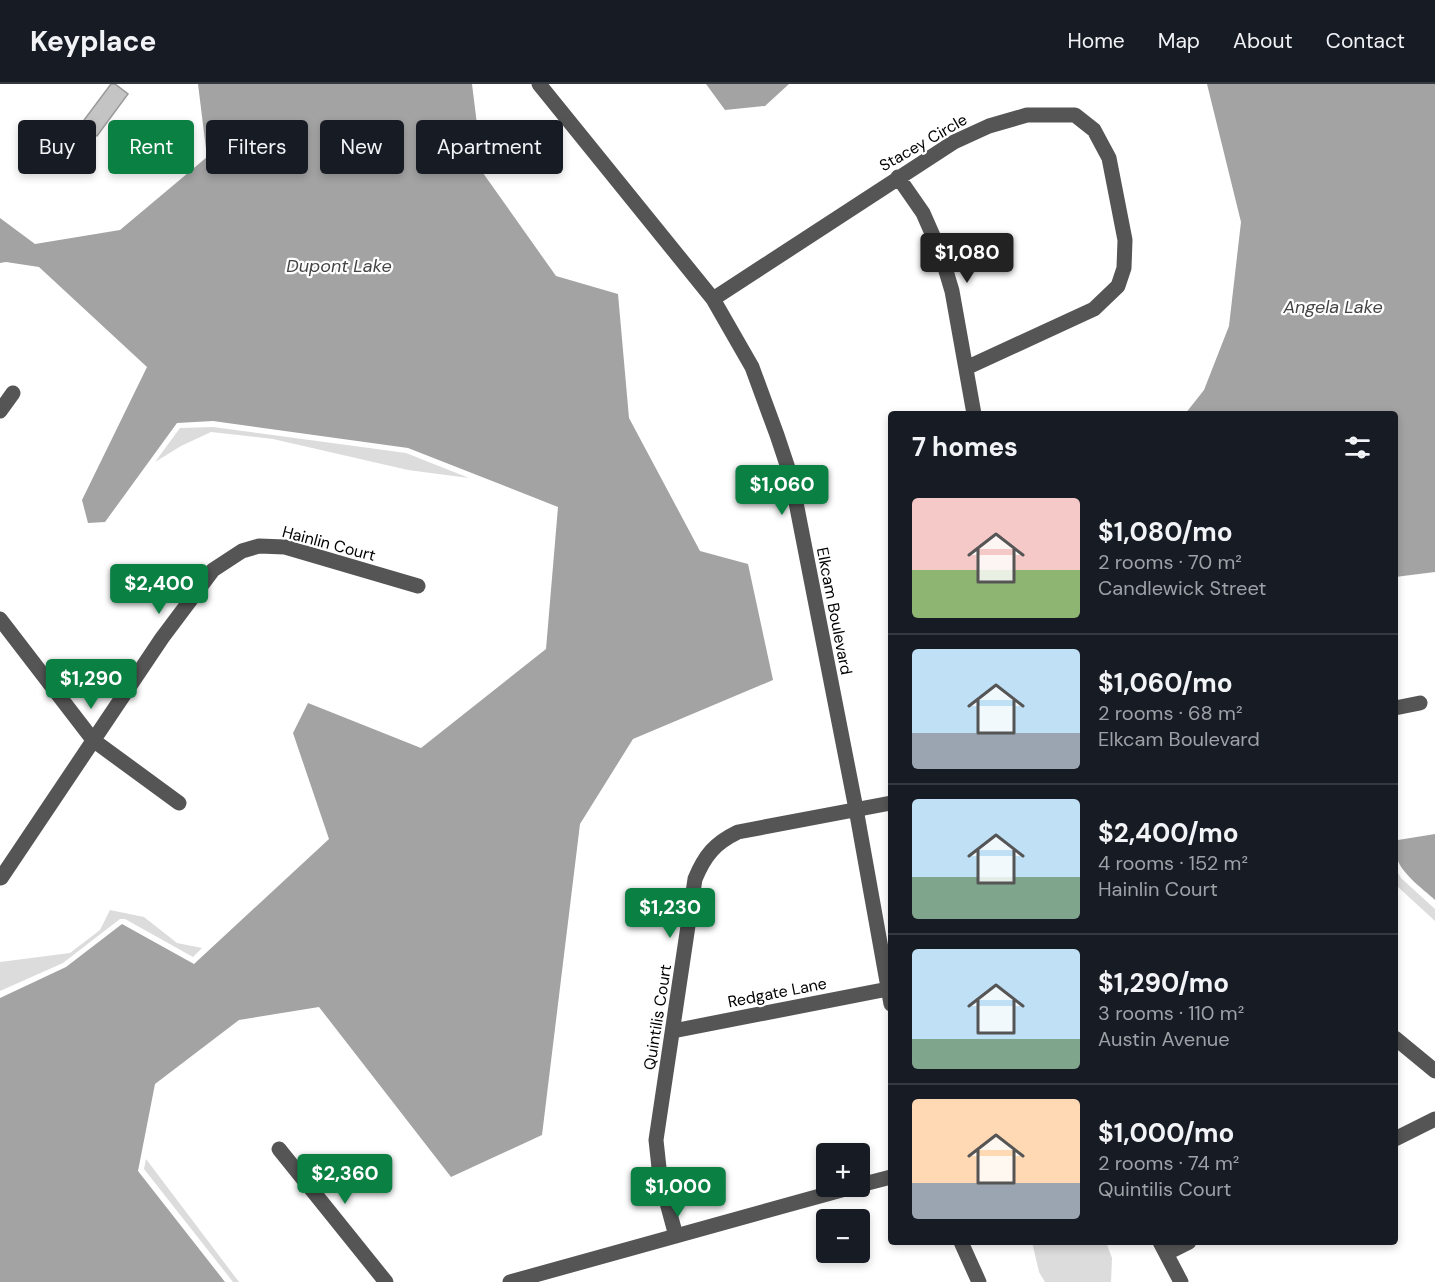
<!DOCTYPE html>
<meta charset="utf-8">
<style>
body{margin:0;font-family:"DM Sans",sans-serif;background:#242831;color:#f1f3f6;height:100vh;display:flex;flex-direction:column;font-size:22px;white-space:nowrap}
*{box-sizing:border-box;margin:0}
p{font-size:20px;color:#9ea1a6}
.icon{flex:none;width:33px;height:33px;fill:none;stroke:currentColor;stroke-width:2;stroke-linecap:round;stroke-linejoin:round}
.map{position:relative;flex:1;overflow:hidden}
.side{position:absolute;left:888px;top:327px;width:510px;height:834px;display:flex;flex-direction:column;background:#171b24;border-radius:6px;box-shadow:0 3px 9px #0003}
.side>*{flex:none}
.guide{position:absolute;left:18px;top:36px;width:570px;height:54px;display:flex;gap:12px}
.fabs{position:absolute;left:816px;top:1059px;display:grid;gap:12px}
.fabs a{display:grid;place-items:center;width:54px;height:54px;border-radius:6px;background:#171b24;box-shadow:0 3px 9px #0003;font-size:30px}
.price{position:absolute;translate:-50% -51px;padding:0 14px;border-radius:6px;background:#0b8043;color:#fff;font-size:20px;line-height:39px;filter:drop-shadow(0 2px 3px #0008)}
.price::after{content:'';position:absolute;left:50%;top:36px;width:18px;height:14px;margin-left:-9px;background:inherit;clip-path:polygon(0 0,100% 0,50% 100%)}
.price.active{background:#222;color:#fff}
ul{padding:0;list-style:none}
li{display:flex;align-items:center;gap:18px;height:150px;padding:0 24px}
li+li{border-top:2px solid #363941}
li span{display:grid;place-items:center;flex:none;width:168px;height:120px;border-radius:6px;color:#555}
li>.icon{margin-inline-start:auto}
span .icon{width:72px;height:72px;fill:#fffc;stroke-width:1}
li b{font-size:26px}
h2{display:flex;justify-content:space-between;align-items:center;height:72px;padding:0 24px;font-size:26px}
.tag{padding:0 21px;border-radius:6px;background:#171b24;box-shadow:0 3px 9px #0003;font-size:21px;line-height:54px}
.tag.active{background:#0b8043;color:#fff}
header{display:flex;align-items:center;gap:36px;box-sizing:border-box;height:84px;padding:0 30px;background:#171b24;border-bottom:2px solid #363941}
header strong{font-size:28px}
nav{display:flex;gap:33px;margin-inline-start:auto;font-size:21px}
.map>svg:first-child{display:block}
.green{fill:#dcdcdc}
.water{fill:#a3a3a3}
.building{fill:#c4c4c4;stroke:#999;stroke-width:1.5}
.lines{fill:none;stroke-linecap:round;stroke-linejoin:round}
.minor{stroke:#555;stroke-width:15}
.labels{text-anchor:middle;stroke-width:4.5;stroke-linejoin:round;paint-order:stroke}
.street-label{font-size:16px;fill:#000;stroke:#fff}
.water-label{font-size:18px;font-style:italic;fill:#444;stroke:#fff}
</style>
<header>
<strong>Keyplace</strong>
<nav><a>Home</a><a>Map</a><a>About</a><a>Contact</a></nav>
</header>
<div class="map">
<svg width="1435" height="1198" viewBox="0 0 1435 1198">
<rect width="100%" height="100%" fill="#fff"/>
<path class="green" d="M213 343 406 369 469 394 408 386 273 355 211 348 181 362 155 378 180 344Z
M1395 784 1401 794 1435 825V837L1398 803 1395 800Z
M110 826 144 833 177 859 202 864 193 873 125 835H120L63 879 0 907V878L70 869 100 846Z
M146 1075 239 1198H233L144 1085Z
M1032 1158H1106L1112 1174 1111 1198H1045L1039 1188Z"/>
<path class="water" d="M198 0H472L483 89 556 192 618 210 629 334 700 467 748 480 773 596 633 655 580 740 542 1051 451 1093 319 923 239 936 155 1000 138 1087 225 1198H0V914L66 883 122 840 194 880 329 755 293 649 308 619 421 664 546 565 558 423 408 364 213 337 177 339 105 438 88 439 82 416 147 283 39 183 6 178 0 179V134L35 160 120 146 207 73Z
M706 0H789L765 22 725 26Z
M1207 0H1435V488L1395 493V330H1185L1204 306 1229 242 1241 138Z
M1435 750V816C1420 802 1386 780 1398 756Z"/>
<path class="building" d="M111 0H115L128 10 97 52 81 40Z"/>
<g class="lines">
<path class="minor" d="M539 0 713 215 752 283 777 351 791 393 856 725 891 920
M898 93 923 129 941 170 952 207 974 330
M713 215 954 58 989 42 1027 31H1075L1094 46 1109 74 1125 156 1124 184 1118 202 1094 225 966 284
M0 327 13 309
M0 535 93 656 179 719
M1395 624 1420 619
M1 794 162 554 213 486 242 467 259 462 285 463 418 502
M673 947 888 905
M1395 954 1435 987
M1395 1055 1435 1035
M279 1065 386 1198
M860 1101 891 1093
M676 1152 660 1093 656 1056 695 795C705 771 715 759 738 748L891 719
M961 1158 979 1198
M1160 1158 1181 1198
M1167 1169 1189 1158
M510 1198 856 1102"/>
</g>
<g class="labels">
<g class="street-label">
<text transform="translate(923 58) rotate(-30)" y="6">Stacey Circle</text>
<text transform="translate(329 459) rotate(15)" y="6">Hainlin Court</text>
<text transform="translate(835 527) rotate(79)" y="6">Elkcam Boulevard</text>
<text transform="translate(777 908) rotate(-11)" y="6">Redgate Lane</text>
<text transform="translate(657 933) rotate(-81)" y="6">Quintilis Court</text>
</g>
<g class="water-label">
<text x="339" y="188">Dupont Lake</text>
<text x="1333" y="229">Angela Lake</text>
</g>
</g>
</svg>
<div class="fabs">
<a>+</a>
<a>−</a>
</div>
<b class="price active" style="left:967px;top:200px">$1,080</b>
<b class="price" style="left:782px;top:432px">$1,060</b>
<b class="price" style="left:159px;top:531px">$2,400</b>
<b class="price" style="left:91px;top:626px">$1,290</b>
<b class="price" style="left:670px;top:855px">$1,230</b>
<b class="price" style="left:345px;top:1121px">$2,360</b>
<b class="price" style="left:678px;top:1134px">$1,000</b>
<div class="guide">
<a class="tag">Buy</a>
<a class="tag active">Rent</a>
<a class="tag">Filters</a>
<a class="tag">New</a>
<a class="tag">Apartment</a>
</div>
<section class="side">
<h2>7 homes<svg class="icon" aria-label="filters" viewBox="0 0 24 24"><path d="M4 7h16M4 17h16"/><circle cx="9" cy="7" r="2"/><circle cx="15" cy="17" r="2"/></svg></h2>
<ul>
<li><span style="background:linear-gradient(#f6c9c9 60%,#8fb573 0)"><svg class="icon" aria-label="home" viewBox="0 0 24 24"><path d="M3 11l9-7 9 7M6 9v11h12V9"/></svg></span><div><b>$1,080/mo</b><p>2 rooms · 70 m²</p><p>Candlewick Street</p></div></li>
<li><span style="background:linear-gradient(#bfe0f5 70%,#9aa5b1 0)"><svg class="icon" aria-label="home" viewBox="0 0 24 24"><path d="M3 11l9-7 9 7M6 9v11h12V9"/></svg></span><div><b>$1,060/mo</b><p>2 rooms · 68 m²</p><p>Elkcam Boulevard</p></div></li>
<li><span style="background:linear-gradient(#bfe0f5 65%,#7fa58c 0)"><svg class="icon" aria-label="home" viewBox="0 0 24 24"><path d="M3 11l9-7 9 7M6 9v11h12V9"/></svg></span><div><b>$2,400/mo</b><p>4 rooms · 152 m²</p><p>Hainlin Court</p></div></li>
<li><span style="background:linear-gradient(#bfe0f5 75%,#7fa58c 0)"><svg class="icon" aria-label="home" viewBox="0 0 24 24"><path d="M3 11l9-7 9 7M6 9v11h12V9"/></svg></span><div><b>$1,290/mo</b><p>3 rooms · 110 m²</p><p>Austin Avenue</p></div></li>
<li><span style="background:linear-gradient(#ffd9b3 70%,#9aa5b1 0)"><svg class="icon" aria-label="home" viewBox="0 0 24 24"><path d="M3 11l9-7 9 7M6 9v11h12V9"/></svg></span><div><b>$1,000/mo</b><p>2 rooms · 74 m²</p><p>Quintilis Court</p></div></li>
</ul>
</section>
</div>
